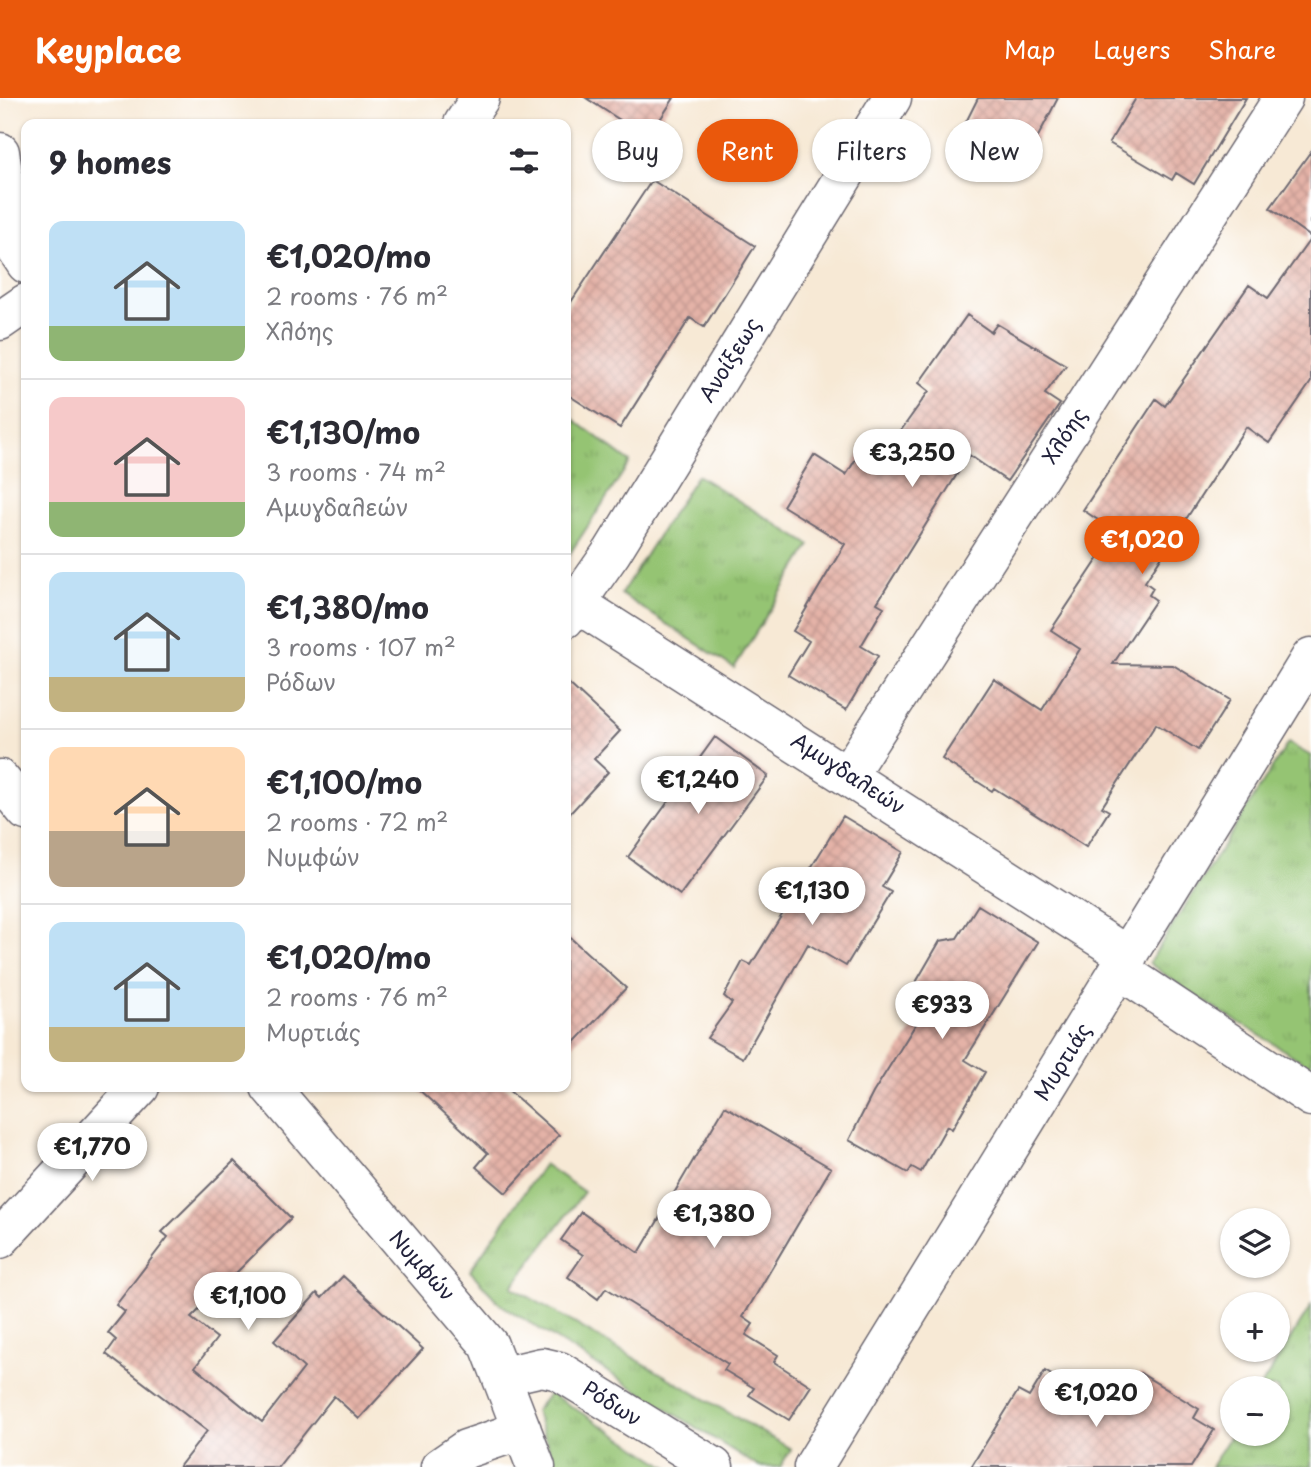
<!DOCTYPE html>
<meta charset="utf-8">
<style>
body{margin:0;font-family:"Playpen Sans",sans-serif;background:#f7f7f7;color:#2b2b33;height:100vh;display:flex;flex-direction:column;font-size:26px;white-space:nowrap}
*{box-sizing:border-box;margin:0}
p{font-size:23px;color:#7c7c81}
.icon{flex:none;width:38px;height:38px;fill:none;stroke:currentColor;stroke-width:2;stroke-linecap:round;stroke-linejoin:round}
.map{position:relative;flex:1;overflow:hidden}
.drawer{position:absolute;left:21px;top:21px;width:550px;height:973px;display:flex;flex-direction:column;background:#fff;border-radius:14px;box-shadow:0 2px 5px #0004}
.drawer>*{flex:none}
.banner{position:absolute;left:592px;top:21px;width:614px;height:63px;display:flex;gap:14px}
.tools{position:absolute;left:1220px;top:1110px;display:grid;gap:14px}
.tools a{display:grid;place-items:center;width:70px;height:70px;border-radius:50%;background:#fff;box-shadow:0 2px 5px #0004;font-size:35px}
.price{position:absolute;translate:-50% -60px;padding:0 16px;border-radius:24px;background:#fff;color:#222;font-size:23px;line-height:46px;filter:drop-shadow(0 2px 4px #0008)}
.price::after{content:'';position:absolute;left:50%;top:42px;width:21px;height:16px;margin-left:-10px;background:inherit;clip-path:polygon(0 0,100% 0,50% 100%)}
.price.selected{background:#ea580c;color:#fff}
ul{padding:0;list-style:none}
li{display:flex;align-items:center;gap:21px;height:175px;padding:0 28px}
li+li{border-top:2px solid #e1e1e2}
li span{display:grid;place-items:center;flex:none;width:196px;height:140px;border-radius:14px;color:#555}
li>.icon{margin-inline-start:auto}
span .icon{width:84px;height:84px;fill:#fffc;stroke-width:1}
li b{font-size:30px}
h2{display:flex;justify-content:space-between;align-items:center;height:84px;padding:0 28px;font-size:30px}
.pill{padding:0 24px;border-radius:32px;background:#fff;box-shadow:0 2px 5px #0004;font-size:24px;line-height:63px}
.pill.selected{background:#ea580c;color:#fff}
header{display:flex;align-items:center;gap:42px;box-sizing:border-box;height:98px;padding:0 35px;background:#ea580c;color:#fff}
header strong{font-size:33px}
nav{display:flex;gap:38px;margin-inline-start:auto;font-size:24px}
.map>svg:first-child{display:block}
.grass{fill:url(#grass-tufts);stroke:#5c7357;stroke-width:2}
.building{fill:url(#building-cross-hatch)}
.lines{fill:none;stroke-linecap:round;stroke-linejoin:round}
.minor-casing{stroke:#6d6871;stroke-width:41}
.minor{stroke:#fff;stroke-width:38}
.labels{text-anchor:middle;stroke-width:5;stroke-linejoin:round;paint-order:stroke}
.street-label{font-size:21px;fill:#22223b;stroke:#fff}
</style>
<header>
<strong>Keyplace</strong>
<nav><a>Map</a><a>Layers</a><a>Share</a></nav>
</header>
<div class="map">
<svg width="1311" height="1369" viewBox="0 0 1311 1369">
<defs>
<pattern id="grass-tufts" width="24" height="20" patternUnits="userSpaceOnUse" patternTransform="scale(1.75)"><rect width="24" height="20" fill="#95c473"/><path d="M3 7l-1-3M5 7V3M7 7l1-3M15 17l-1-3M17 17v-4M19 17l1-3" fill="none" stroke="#80a864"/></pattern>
<pattern id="building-cross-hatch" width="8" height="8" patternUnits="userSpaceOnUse" patternTransform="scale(1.75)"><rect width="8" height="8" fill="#e4b2a7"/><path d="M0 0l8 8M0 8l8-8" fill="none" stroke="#c39991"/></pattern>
</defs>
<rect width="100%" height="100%" fill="#fff"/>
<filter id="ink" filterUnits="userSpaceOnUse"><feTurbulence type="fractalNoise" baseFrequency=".0143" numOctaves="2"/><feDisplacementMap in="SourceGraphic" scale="14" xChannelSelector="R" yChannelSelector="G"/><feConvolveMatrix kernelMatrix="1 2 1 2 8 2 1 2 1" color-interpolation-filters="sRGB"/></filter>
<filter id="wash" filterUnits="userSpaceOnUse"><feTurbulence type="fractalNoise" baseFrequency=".00686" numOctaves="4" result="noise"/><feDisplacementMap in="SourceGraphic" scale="28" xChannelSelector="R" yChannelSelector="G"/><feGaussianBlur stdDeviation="1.57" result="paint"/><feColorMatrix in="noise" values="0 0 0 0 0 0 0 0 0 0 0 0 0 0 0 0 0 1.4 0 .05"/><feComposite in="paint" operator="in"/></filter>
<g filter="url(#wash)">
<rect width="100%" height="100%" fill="#f7e9d5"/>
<path class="grass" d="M565 315 630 364 565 463Z
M697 377 810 447 734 570 621 496Z
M1288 645 1311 658V969L1186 892 1149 865Z
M544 1066 584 1094 512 1189 791 1351 780 1369H759L500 1206 470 1173Z
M1311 1208V1369H1211L1232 1335H1278V1290H1260Z
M550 1295 668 1369H556L535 1313Z"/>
<g id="blocks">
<path class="building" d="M586 0H674L648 40Z
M978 0H1058L1029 56 966 24Z
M1136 0H1246L1194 86 1176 75 1172 82 1109 45Z
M1311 53V139L1270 110Z
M652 82 755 148 704 229 690 220 620 330 565 295V213Z
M1311 140V284L1269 345 1246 329 1145 484 1153 490 1149 497 1156 502 1113 566 1173 567 1230 602 1198 652 1156 626 1102 709 1109 713 1086 749 994 690 992 693 942 661 994 581 1042 612 1080 551 1051 532 1116 434 1083 412 1156 301 1165 308 1249 187 1268 200Z
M967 217 991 234 997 226 1066 267 1045 296 1060 306 1007 383 969 357 877 505 884 509 861 548 878 558 846 612 788 577 809 543 793 533 845 446 783 408 814 357 846 377 873 333 892 345 929 293 919 285Z
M565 582 620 633 594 661 608 674 565 721Z
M715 639 768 678 680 797 628 759Z
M843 718 903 754 882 789 891 794 846 868 808 846 743 960 707 940 732 905 724 898 743 863 751 867Z
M978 807 1038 844 965 962 985 974 952 1031 947 1028 921 1074 912 1069 908 1075 849 1042 873 995 922 916 904 905 940 843 957 840Z
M565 835 626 890 565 955Z
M416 989H505L559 1037 506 1095 476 1069 488 1055Z
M725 1008 831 1070 743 1219 753 1226 746 1237 778 1257 774 1264 811 1288 789 1322 749 1297 754 1290 724 1272 728 1266 606 1190 598 1201 568 1179 583 1157 561 1142 581 1114 639 1155Z
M234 1063 291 1120 191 1220 217 1240 195 1269 262 1324 304 1270 274 1243 317 1195 322 1200 343 1178 423 1251 359 1321 334 1298 278 1369H179L207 1333 106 1256 116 1242 108 1235 125 1214 116 1207 168 1139 162 1134Z
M1045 1273 1085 1298 1094 1285 1124 1303 1140 1275 1199 1311 1194 1320 1214 1332 1191 1369H971L1018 1293 1029 1299Z"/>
</g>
</g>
<g filter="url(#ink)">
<use href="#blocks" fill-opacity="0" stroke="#6d6871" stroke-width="2"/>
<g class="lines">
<defs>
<path id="minor" d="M463 26 480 0
M0 54 14 148 26 166
M0 223 26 205
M565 498 1128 858
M565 521 612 454 892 0
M848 676 1283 0
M0 681 26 713
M1120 872 1311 999
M270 989 489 1247 536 1369
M0 1141 140 989
M503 1278 542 1269 559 1273 714 1369
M440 1369 466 1351 522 1332
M813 1369 1311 559"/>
</defs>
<use href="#minor" class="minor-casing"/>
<use href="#minor" class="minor"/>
</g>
</g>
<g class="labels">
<g class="street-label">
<text transform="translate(730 262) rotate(-58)" y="7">Ανοίξεως</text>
<text transform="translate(1065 338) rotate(-57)" y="7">Χλόης</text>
<text transform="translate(848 676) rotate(33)" y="7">Αμυγδαλεών</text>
<text transform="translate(1063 964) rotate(-58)" y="7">Μυρτιάς</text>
<text transform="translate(422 1168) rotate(48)" y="7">Νυμφών</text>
<text transform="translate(612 1306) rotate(32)" y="7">Ρόδων</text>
</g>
</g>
</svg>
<div class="tools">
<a><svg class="icon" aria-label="layers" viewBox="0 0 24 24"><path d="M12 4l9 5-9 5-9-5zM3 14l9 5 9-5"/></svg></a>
<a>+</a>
<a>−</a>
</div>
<b class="price" style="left:912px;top:391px">€3,250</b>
<b class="price selected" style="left:1142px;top:478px">€1,020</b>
<b class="price" style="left:698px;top:718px">€1,240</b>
<b class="price" style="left:812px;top:829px">€1,130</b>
<b class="price" style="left:942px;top:943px">€933</b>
<b class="price" style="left:92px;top:1085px">€1,770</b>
<b class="price" style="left:714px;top:1152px">€1,380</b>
<b class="price" style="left:248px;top:1234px">€1,100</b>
<b class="price" style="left:1096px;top:1331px">€1,020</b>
<div class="banner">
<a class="pill">Buy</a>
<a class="pill selected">Rent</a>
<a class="pill">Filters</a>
<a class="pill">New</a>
</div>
<section class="drawer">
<h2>9 homes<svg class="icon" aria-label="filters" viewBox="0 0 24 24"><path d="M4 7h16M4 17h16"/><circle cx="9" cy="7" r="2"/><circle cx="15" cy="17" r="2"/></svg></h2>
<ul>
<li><span style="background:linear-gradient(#bfe0f5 75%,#8fb573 0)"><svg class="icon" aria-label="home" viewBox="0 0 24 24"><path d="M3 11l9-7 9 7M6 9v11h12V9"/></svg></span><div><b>€1,020/mo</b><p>2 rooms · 76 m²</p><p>Χλόης</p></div></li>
<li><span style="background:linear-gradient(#f6c9c9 75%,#8fb573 0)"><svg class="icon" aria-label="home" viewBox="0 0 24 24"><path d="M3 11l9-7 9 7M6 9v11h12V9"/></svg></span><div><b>€1,130/mo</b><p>3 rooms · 74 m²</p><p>Αμυγδαλεών</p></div></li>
<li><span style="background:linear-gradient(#bfe0f5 75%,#c2b280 0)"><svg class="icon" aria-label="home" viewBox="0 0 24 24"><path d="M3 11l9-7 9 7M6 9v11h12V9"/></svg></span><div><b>€1,380/mo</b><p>3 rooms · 107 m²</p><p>Ρόδων</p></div></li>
<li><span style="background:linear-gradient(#ffd9b3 60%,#b9a48a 0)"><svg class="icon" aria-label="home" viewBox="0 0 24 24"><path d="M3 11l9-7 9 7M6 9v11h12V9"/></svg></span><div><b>€1,100/mo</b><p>2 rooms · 72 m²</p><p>Νυμφών</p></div></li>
<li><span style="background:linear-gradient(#bfe0f5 75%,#c2b280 0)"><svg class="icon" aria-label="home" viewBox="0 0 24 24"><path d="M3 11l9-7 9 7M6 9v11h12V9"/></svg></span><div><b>€1,020/mo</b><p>2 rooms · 76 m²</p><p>Μυρτιάς</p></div></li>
</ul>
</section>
</div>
